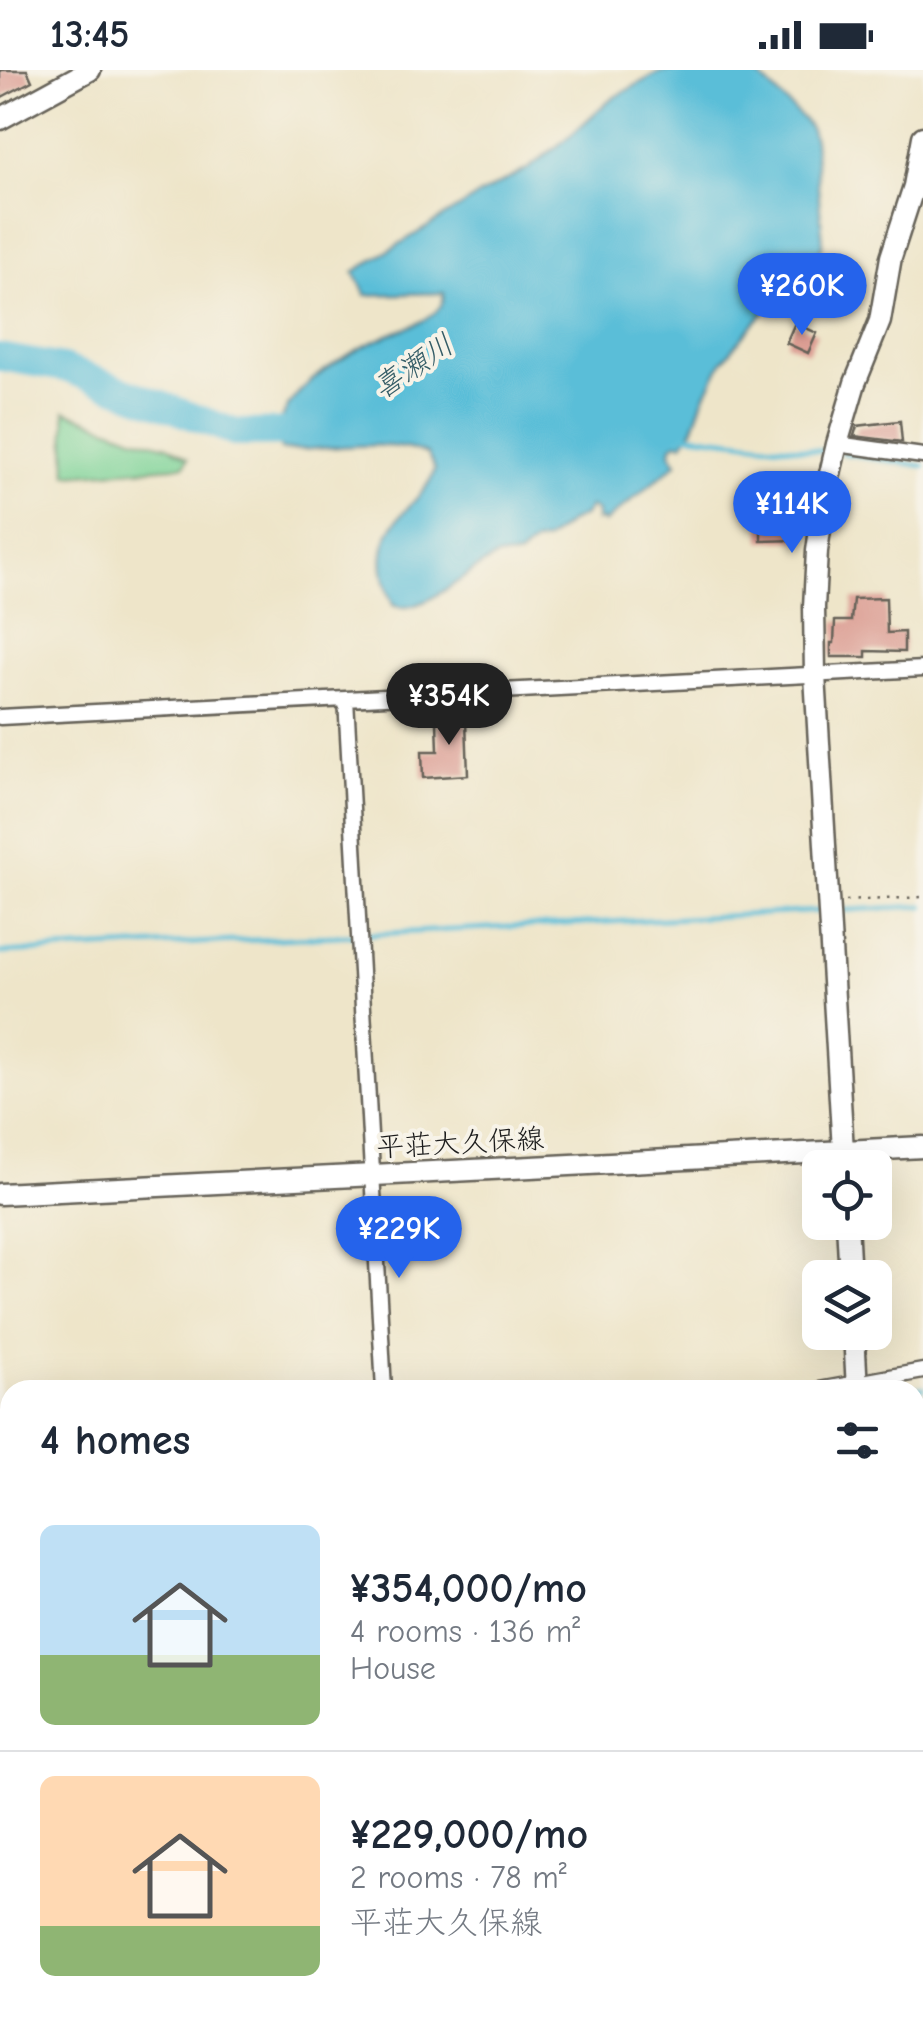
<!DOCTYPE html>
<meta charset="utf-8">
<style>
body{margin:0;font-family:"Comic Neue","Klee One",sans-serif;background:#f2f2f3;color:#1f2937;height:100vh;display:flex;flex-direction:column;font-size:38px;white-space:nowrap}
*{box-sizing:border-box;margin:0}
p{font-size:32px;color:#747a83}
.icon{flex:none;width:55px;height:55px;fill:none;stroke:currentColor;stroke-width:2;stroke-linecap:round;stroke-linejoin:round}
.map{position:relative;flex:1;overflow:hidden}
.details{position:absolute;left:0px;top:1310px;width:925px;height:642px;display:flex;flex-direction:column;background:#fff;border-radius:30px 30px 0 0;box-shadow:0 10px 40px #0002}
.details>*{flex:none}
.controls{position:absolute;left:802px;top:1080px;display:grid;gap:20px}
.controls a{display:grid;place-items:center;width:90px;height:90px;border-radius:15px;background:#fff;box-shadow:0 10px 40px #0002;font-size:50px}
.price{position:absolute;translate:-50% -85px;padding:0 22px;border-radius:35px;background:#2563eb;color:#fff;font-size:32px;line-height:65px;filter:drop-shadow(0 2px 5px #0008)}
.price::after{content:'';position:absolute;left:50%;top:60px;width:30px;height:22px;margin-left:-15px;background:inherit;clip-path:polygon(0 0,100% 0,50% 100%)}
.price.selected{background:#222;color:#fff}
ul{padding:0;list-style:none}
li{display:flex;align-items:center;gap:30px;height:250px;padding:0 40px}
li+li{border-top:2px solid #e0e1e3}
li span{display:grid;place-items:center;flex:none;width:280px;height:200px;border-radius:15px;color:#555}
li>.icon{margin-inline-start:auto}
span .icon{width:120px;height:120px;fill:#fffc;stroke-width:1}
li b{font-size:42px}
h2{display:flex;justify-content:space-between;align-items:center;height:120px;padding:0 40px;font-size:42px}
.status{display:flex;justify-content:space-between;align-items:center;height:70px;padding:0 50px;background:#fff;direction:ltr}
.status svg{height:28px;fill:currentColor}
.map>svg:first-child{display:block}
.green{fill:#7ed397;stroke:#4d785a;stroke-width:2.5}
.water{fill:#5abed8;stroke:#3b6d7a;stroke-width:2.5}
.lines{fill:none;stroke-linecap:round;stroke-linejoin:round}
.stream{stroke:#5abed8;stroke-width:5}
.river{stroke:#5abed8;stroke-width:28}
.building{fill:#db9c92}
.lane-casing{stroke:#666259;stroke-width:11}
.street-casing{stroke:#666259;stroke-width:19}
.secondary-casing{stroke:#666259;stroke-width:25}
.path{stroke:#666259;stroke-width:2.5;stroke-dasharray:2.5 8;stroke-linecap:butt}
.lane{stroke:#fff;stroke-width:6}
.street{stroke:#fff;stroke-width:14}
.secondary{stroke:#fff;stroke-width:20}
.labels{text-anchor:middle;stroke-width:8;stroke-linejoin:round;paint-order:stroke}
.street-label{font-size:28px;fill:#1c1c1c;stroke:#f7f3e8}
.water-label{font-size:30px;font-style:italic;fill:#355d67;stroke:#f7f3e8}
</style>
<div class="status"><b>13:45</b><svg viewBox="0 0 49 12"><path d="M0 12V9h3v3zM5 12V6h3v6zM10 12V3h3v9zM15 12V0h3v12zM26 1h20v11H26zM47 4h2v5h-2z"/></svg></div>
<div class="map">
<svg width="923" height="1951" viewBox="0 0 923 1951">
<rect width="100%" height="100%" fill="#f7f3e8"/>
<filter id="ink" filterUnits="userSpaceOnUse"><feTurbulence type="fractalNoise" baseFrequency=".01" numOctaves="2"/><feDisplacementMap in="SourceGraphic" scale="20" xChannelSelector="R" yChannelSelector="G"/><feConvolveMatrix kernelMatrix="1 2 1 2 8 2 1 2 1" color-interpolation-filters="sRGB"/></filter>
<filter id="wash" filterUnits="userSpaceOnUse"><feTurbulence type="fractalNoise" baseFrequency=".0048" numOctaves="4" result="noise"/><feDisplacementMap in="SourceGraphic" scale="40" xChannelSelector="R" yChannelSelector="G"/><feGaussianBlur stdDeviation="2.25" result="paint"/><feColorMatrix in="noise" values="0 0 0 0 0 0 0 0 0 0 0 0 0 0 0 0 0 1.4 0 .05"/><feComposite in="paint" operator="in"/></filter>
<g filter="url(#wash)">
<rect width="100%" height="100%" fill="#eee5c9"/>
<path class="green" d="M65 341 133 367 168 376 188 388 185 395 174 397 67 405Z"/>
<path class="water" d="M671 0H753L804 50 811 60 814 70 823 173 820 182 748 260 722 292 704 328 693 359 683 373 677 372 672 375 671 383 677 393 604 453 600 449 596 451 597 441 590 437 583 446 570 452 545 471 534 473 519 486C511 488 502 485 495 488 469 499 420 548 393 535 379 502 376 474 402 444 415 430 429 418 435 399L427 384C380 367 330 381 281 380 280 370 279 359 282 349 294 314 351 281 384 267 401 259 428 253 440 237 444 232 443 228 444 223L366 225 354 202 481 124 529 98 570 66 608 31 658 3Z"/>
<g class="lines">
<path class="stream" d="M683 364 831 382
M842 383 923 396
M832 841 923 836
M0 883 821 841
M902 1320 923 1318
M0 1371H10
M915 1795 923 1794
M341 1951 347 1942"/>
<path class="river" d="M0 287 64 298 237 363 316 362"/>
</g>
<g id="blocks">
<path class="building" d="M0 0H27L32 11 0 28Z
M795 253 817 263 808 283 786 273Z
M900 351 902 372 854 366 857 356Z
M799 450V470L761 471V451Z
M886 528 887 563 904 562V582L866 581V587H831V573H834L835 551H851L853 529Z
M448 634H462V652L466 651 468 705 423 708 422 681H438L437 652H448Z"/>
</g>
</g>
<g filter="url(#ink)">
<use href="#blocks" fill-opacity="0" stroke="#666259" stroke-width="2.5"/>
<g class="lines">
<defs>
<path id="lane" d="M665 1942 689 1948
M626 1944 627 1942"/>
<path id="street" d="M837 374 923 386
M346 629 384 1320
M0 647 923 599
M819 1320 923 1301
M915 1545H923
M0 1593H10
M915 1809H923
M0 1852 10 1856
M238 1942 262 1951
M413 1942V1951
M51 1951 54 1942
M689 1951 691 1942"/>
<path id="secondary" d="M0 49 90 0
M844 1098 815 605 814 537 817 481 825 425 837 374 855 313 880 251 891 187 914 116 923 67
M0 1124 923 1077
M847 1152 850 1208
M854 1262 857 1320
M888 1942 889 1951"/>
</defs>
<use href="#lane" class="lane-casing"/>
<use href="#street" class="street-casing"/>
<use href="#secondary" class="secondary-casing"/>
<path class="path" d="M845 831 923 827"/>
<use href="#lane" class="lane"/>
<use href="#street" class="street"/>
<use href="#secondary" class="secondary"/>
</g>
</g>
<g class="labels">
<g class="street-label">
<text transform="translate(460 1072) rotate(-3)" y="10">平荘大久保線</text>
</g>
<g class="water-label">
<text transform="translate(413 296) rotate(-34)" y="10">喜瀬川</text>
</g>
</g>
</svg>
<div class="controls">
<a><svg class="icon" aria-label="locate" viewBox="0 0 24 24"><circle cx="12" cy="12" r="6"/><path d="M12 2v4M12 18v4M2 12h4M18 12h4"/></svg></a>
<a><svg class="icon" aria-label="layers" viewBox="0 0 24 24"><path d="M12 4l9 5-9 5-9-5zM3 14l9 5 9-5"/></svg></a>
</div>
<b class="price" style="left:802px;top:268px">¥260K</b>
<b class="price" style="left:792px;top:486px">¥114K</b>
<b class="price selected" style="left:449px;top:678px">¥354K</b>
<b class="price" style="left:399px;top:1211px">¥229K</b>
<section class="details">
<h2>4 homes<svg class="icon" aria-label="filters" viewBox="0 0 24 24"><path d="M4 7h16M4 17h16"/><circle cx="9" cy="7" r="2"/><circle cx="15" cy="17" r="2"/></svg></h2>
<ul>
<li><span style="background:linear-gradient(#bfe0f5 65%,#8fb573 0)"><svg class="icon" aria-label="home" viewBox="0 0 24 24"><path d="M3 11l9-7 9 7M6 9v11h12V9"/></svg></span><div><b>¥354,000/mo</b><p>4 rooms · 136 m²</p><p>House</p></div></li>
<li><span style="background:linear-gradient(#ffd9b3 75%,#8fb573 0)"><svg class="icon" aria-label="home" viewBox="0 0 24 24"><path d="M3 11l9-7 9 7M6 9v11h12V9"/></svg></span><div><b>¥229,000/mo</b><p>2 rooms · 78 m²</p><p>平荘大久保線</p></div></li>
</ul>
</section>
</div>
